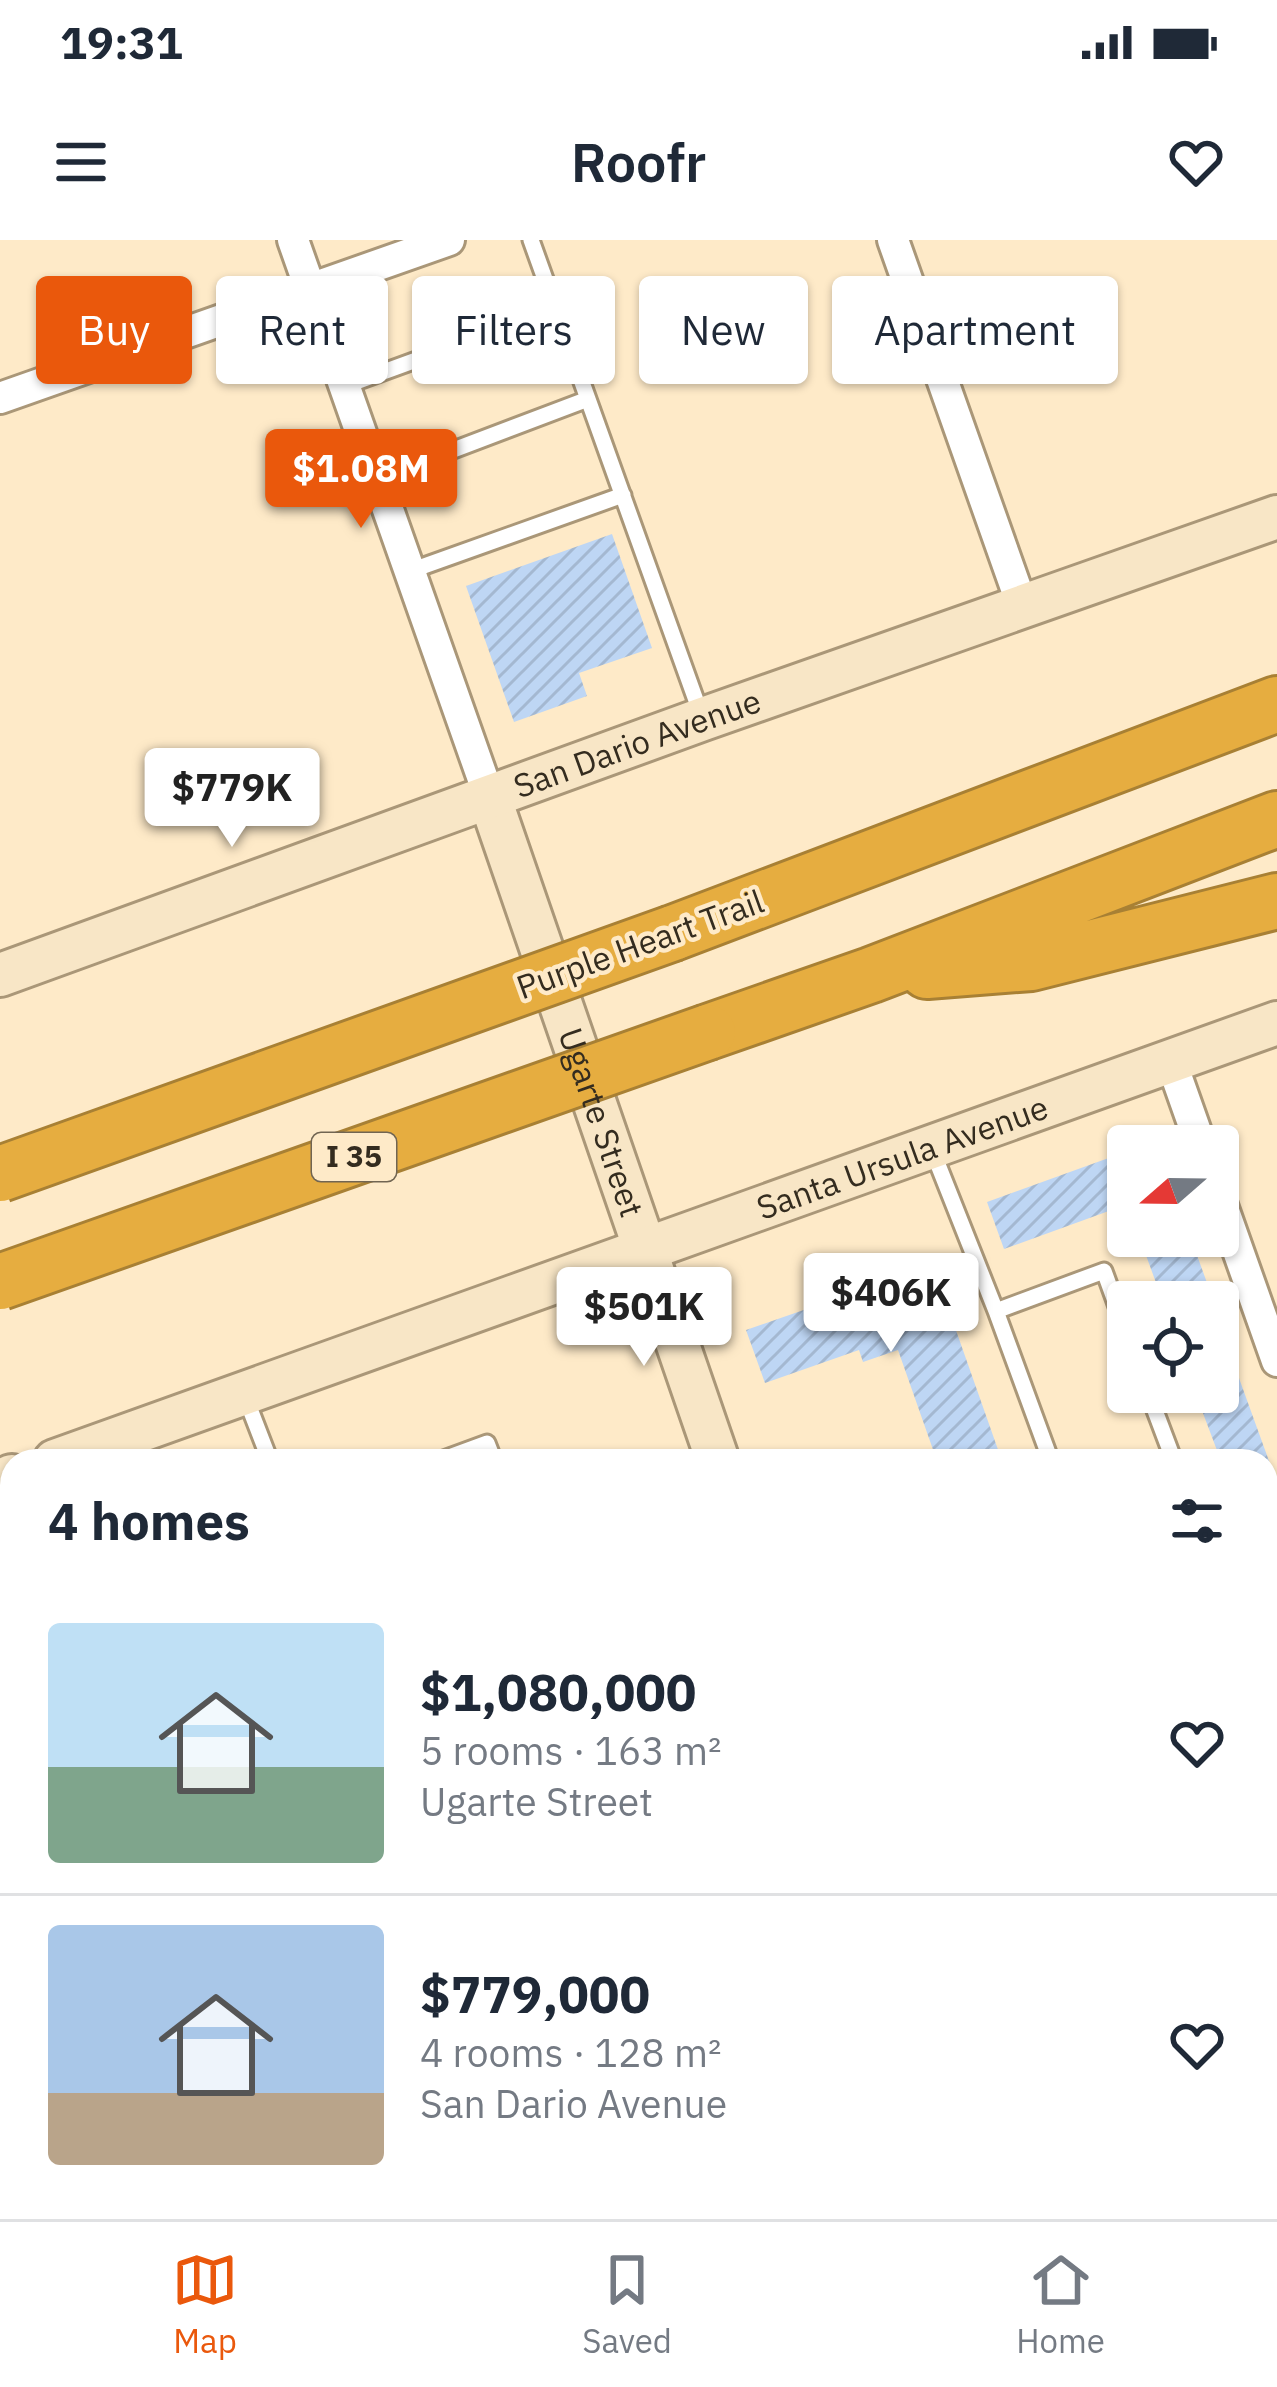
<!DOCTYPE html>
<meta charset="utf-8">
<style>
body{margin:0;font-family:"IBM Plex Sans",sans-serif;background:#f2f2f3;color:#1f2937;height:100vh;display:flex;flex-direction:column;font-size:45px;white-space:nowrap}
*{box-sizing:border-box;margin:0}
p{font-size:39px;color:#747a83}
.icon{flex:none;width:66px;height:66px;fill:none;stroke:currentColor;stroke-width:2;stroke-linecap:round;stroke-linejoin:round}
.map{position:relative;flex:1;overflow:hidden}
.panel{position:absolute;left:0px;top:1209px;width:1278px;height:771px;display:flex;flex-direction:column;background:#fff;border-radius:36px 36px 0 0;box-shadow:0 3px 9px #0004}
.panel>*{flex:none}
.hud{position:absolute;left:36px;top:36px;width:1206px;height:108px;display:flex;gap:24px}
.needle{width:78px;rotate:250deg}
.fabs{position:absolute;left:1107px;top:885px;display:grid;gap:24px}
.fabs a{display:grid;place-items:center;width:132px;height:132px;border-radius:12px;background:#fff;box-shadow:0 3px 9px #0004;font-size:60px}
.price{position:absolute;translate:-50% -102px;padding:0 27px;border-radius:12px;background:#fff;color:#222;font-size:39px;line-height:78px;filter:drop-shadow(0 3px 6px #0008)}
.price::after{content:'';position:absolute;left:50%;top:72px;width:36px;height:27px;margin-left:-18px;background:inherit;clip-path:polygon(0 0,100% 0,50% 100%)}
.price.on{background:#ea580c;color:#fff}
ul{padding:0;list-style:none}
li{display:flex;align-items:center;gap:36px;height:300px;padding:0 48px}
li+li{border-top:3px solid #e0e1e3}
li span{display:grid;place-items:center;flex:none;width:336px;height:240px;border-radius:12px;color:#555}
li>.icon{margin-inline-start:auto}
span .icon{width:144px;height:144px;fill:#fffc;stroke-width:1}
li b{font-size:51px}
h2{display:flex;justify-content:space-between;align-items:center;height:144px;padding:0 48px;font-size:51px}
.chip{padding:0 42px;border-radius:12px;background:#fff;box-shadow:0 3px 9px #0004;font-size:42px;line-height:108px}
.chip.on{background:#ea580c;color:#fff}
.status{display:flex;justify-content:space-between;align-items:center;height:84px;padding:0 60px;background:#fff;direction:ltr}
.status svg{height:33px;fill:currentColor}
header{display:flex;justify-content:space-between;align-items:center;height:156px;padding:0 48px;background:#fff;font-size:54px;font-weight:600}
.tab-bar{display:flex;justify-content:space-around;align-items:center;height:168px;border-top:3px solid #e0e1e3;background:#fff;font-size:33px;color:#747a83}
.tab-bar a{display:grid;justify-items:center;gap:6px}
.tab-bar .on{color:#ea580c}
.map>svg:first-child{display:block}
.building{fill:url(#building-hatch)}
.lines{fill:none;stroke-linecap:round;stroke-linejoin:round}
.lane-casing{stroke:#aa9778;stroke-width:21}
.street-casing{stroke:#aa9778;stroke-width:36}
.secondary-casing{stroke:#aa9778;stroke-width:48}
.highway-casing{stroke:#a88034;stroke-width:60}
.lane{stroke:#fff;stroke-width:15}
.street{stroke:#fff;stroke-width:30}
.secondary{stroke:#f8e6c6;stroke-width:42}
.highway{stroke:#e6ad40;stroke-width:54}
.highway-bridge-casing{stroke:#a88034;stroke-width:60;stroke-linecap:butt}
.highway-bridge{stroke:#e6ad40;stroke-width:54}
.labels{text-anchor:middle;stroke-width:9;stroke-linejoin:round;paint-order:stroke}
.shield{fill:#feeac8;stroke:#716552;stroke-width:3}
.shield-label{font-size:30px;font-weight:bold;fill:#342c1f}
.street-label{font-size:33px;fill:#342c1f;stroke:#feeac8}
</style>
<div class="status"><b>19:31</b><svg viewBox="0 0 49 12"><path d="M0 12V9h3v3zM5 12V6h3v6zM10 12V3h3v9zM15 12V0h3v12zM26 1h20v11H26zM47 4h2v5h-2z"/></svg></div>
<header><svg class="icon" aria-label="menu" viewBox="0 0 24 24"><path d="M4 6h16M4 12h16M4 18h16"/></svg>Roofr<svg class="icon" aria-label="heart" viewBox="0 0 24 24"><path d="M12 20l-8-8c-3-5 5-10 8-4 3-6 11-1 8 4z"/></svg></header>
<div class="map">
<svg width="1277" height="1979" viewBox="0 0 1277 1979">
<defs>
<pattern id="building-hatch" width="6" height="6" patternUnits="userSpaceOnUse" patternTransform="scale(3)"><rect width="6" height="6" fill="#bed6f4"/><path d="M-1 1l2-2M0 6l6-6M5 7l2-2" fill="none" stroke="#a4b8d1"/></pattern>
</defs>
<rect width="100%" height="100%" fill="#feeac8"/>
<path class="building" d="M612 294 652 408 579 433 587 456 514 482 466 346Z
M1128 911V964L1004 1009 987 962Z
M1139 996H1190L1214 1062H1163Z
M933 1025 1002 1221H937L898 1110 863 1122 859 1110 765 1143 746 1090Z
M1227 1105 1277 1243V1267L1266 1271V1221H1221L1195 1152H1218V1108Z
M12 1311V1372L0 1376V1316Z
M11 1455 12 1593 0 1597V1459Z
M153 1968H312L316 1979H157Z
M436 1968H513L517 1979H440Z
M631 1968H747L751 1979H603Z"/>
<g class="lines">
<defs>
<path id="lane" d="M531 0 702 477
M345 146 556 69
M377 239 588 159
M410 331 623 255
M933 912 996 1071
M1148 1152 1174 1221
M245 1156 270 1221
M438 1221 487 1203 494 1221
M1051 1221 996 1071 1104 1031 1128 1097
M0 1429 12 1425
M98 1968 102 1979"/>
<path id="street" d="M293 0 490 559
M893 0 1023 368
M0 158 449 0
M1171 821 1201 906
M1218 954 1277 1121
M1266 1929 1277 1925
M383 1968 387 1979
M982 1968 986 1979
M1123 1979 1155 1968"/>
<g id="secondary">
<path id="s1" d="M490 559 718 1221"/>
<path id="s2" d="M0 735 703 479 1277 277"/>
<path id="s3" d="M55 1221 1277 783"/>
<path d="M0 1241 12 1236"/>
<path d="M1266 1384 1277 1380"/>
<path d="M0 1836 12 1832"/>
</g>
<path id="highway" d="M673 693 1277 464
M927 731 1031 723 1277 661
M708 792 871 735 1277 579"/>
</defs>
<use href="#lane" class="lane-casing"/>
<use href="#street" class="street-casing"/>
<use href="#secondary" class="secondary-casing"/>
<use href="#highway" class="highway-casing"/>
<use href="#lane" class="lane"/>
<use href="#street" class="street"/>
<use href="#secondary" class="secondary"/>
<use href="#highway" class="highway"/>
<defs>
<path id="highway-bridge" d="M0 934 673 693
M0 1042 708 792"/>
</defs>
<use href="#highway-bridge" class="highway-bridge-casing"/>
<use href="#highway-bridge" class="highway-bridge"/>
</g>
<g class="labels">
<rect class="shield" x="312" y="893" width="84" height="48" rx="9"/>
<g class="shield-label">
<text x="354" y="927">I 35</text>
</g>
<g class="street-label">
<text dy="12" stroke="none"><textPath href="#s2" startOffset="678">San Dario Avenue</textPath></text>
<text transform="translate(640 704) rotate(-20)" y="12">Purple Heart Trail</text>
<text dy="12" stroke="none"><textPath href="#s1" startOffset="342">Ugarte Street</textPath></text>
<text dy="12" stroke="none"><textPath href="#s3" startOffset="900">Santa Ursula Avenue</textPath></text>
</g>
</g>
</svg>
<div class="fabs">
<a><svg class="needle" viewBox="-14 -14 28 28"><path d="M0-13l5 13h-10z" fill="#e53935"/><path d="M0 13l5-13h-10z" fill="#747a83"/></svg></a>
<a><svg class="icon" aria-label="locate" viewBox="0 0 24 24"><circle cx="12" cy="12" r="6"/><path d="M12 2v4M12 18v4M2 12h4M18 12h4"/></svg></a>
</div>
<b class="price on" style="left:361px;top:291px">$1.08M</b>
<b class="price" style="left:232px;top:610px">$779K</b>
<b class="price" style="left:891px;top:1115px">$406K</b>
<b class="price" style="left:644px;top:1129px">$501K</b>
<div class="hud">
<a class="chip on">Buy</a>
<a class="chip">Rent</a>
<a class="chip">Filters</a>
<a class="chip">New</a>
<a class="chip">Apartment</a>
</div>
<section class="panel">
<h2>4 homes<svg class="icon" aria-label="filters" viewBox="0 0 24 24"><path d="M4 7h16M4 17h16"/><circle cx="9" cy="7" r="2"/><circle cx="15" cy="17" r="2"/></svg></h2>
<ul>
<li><span style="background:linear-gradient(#bfe0f5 60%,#7fa58c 0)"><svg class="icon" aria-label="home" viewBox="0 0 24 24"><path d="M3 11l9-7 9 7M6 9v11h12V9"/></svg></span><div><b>$1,080,000</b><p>5 rooms · 163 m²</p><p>Ugarte Street</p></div><svg class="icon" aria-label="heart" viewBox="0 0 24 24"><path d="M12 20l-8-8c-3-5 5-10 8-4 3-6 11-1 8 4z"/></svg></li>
<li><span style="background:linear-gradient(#a9c7e8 70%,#b9a48a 0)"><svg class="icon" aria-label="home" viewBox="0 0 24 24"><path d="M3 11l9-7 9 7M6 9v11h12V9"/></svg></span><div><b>$779,000</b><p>4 rooms · 128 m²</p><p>San Dario Avenue</p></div><svg class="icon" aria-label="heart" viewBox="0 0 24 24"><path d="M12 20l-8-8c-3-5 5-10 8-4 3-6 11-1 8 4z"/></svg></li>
</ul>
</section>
</div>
<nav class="tab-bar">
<a class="on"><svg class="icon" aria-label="map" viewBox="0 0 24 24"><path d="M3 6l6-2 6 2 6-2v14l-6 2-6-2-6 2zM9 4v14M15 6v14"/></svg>Map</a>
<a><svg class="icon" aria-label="saved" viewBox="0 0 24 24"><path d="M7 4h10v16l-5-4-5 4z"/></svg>Saved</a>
<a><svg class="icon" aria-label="home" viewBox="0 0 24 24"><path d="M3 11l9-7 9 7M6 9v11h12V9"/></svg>Home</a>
</nav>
